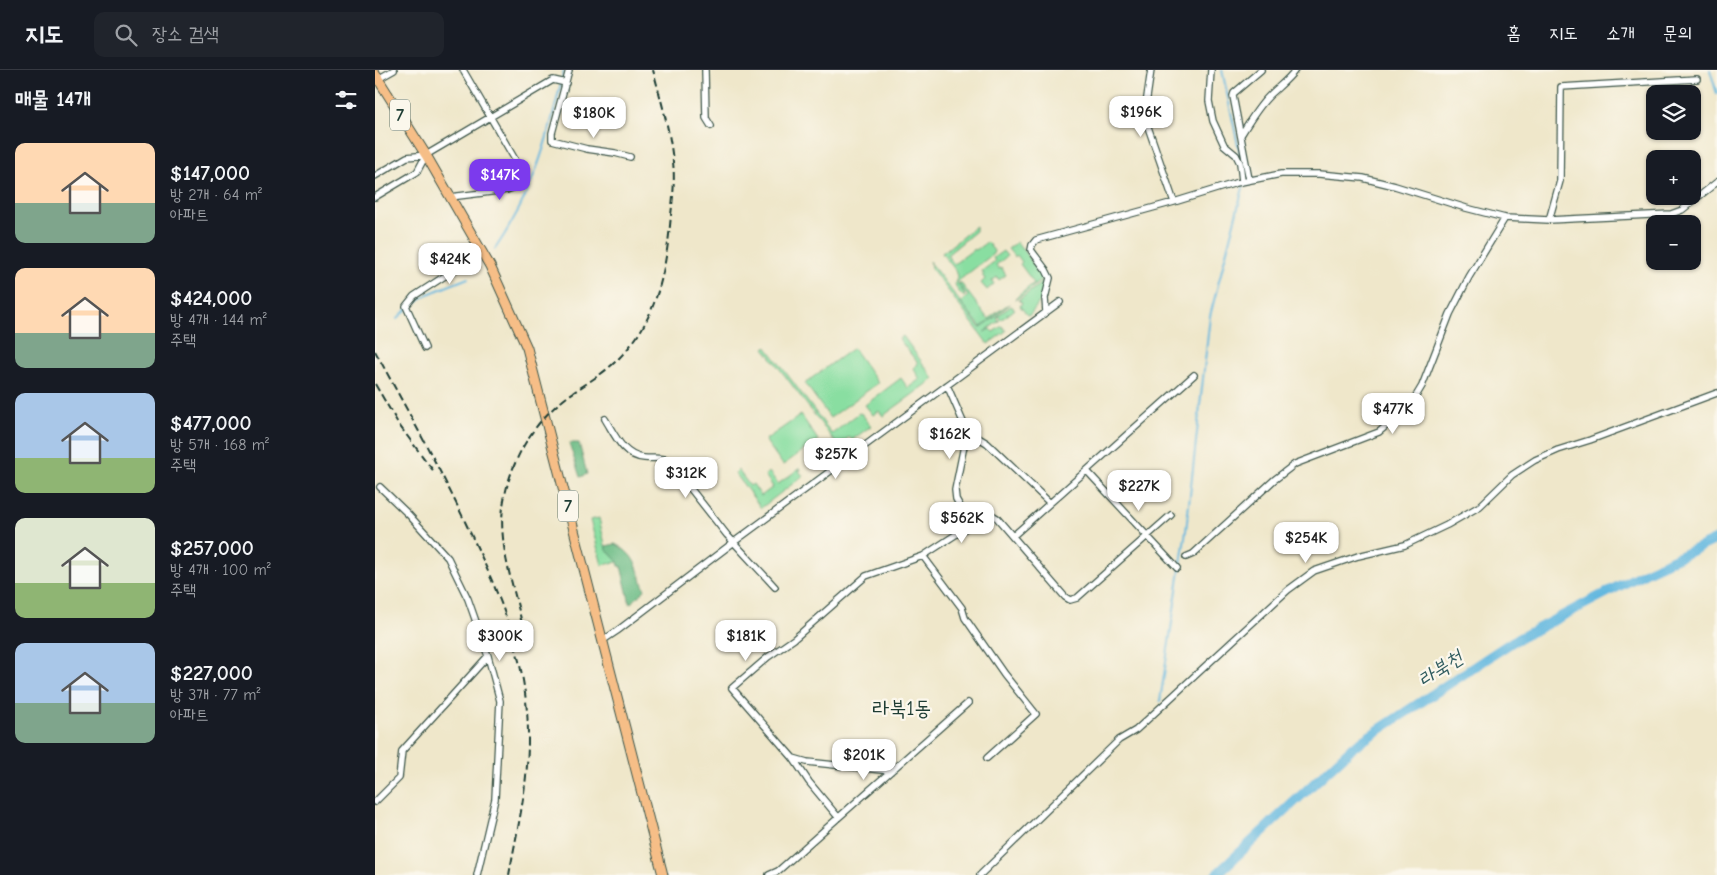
<!DOCTYPE html>
<html lang="ko">
<meta charset="utf-8">
<style>
body{margin:0;font-family:"Comic Neue","Poor Story",sans-serif;background:#20242c;color:#f1f3f6;height:100vh;display:flex;flex-direction:column;font-size:19px;white-space:nowrap}
*{box-sizing:border-box;margin:0}
p{font-size:16px;color:#9ea1a6}
.icon{flex:none;width:28px;height:28px;fill:none;stroke:currentColor;stroke-width:2;stroke-linecap:round;stroke-linejoin:round}
.map{position:relative;flex:1;overflow:hidden}
.drawer{display:flex;flex-direction:column;background:#171b24;width:375px}
.drawer>*{flex:none}
.tools{position:absolute;left:1271px;top:15px;display:grid;gap:10px}
.tools a{display:grid;place-items:center;width:55px;height:55px;border-radius:10px;background:#171b24;box-shadow:0 1px 4px #0004;font-size:25px}
.price{position:absolute;translate:-50% -42px;padding:0 11px;border-radius:10px;background:#fff;color:#222;font-size:16px;line-height:32px;filter:drop-shadow(0 1px 2px #0008)}
.price::after{content:'';position:absolute;left:50%;top:30px;width:15px;height:11px;margin-left:-8px;background:inherit;clip-path:polygon(0 0,100% 0,50% 100%)}
.price.on{background:#7c3aed;color:#fff}
ul{padding:0;list-style:none}
li{display:flex;align-items:center;gap:15px;height:125px;padding:0 15px}
li span{display:grid;place-items:center;flex:none;width:140px;height:100px;border-radius:10px;color:#555}
li>.icon{margin-inline-start:auto}
span .icon{width:60px;height:60px;fill:#fffc;stroke-width:1}
li b{font-size:21px}
h2{display:flex;justify-content:space-between;align-items:center;height:60px;padding:0 15px;font-size:21px}
header{display:flex;align-items:center;gap:30px;box-sizing:border-box;height:70px;padding:0 25px;background:#171b24;border-bottom:1px solid #363941}
header strong{font-size:24px}
nav{display:flex;gap:28px;margin-inline-start:auto;font-size:18px}
.search{width:350px;height:45px;background:#20242c;display:flex;align-items:center;gap:12px;box-sizing:border-box;padding:0 18px;border-radius:10px;color:#9ea1a6;font-size:19px}
main{display:flex;flex:1;min-height:0}
.map>svg:first-child{display:block}
.green{fill:#89dea1;stroke:#548e6a}
.forest{fill:#6ebd87;stroke:#467d5e}
.lines{fill:none;stroke-linecap:round;stroke-linejoin:round}
.stream{stroke:#62b7df;stroke-width:2}
.river{stroke:#62b7df;stroke-width:10}
.minor-casing{stroke:#3e564a;stroke-width:8}
.highway-casing{stroke:#3e564a;stroke-width:11}
.minor{stroke:#fff;stroke-width:5.5}
.highway{stroke:#f6be87;stroke-width:9}
.rail{stroke:#1f3d34;stroke-width:2;stroke-dasharray:8 4;stroke-linecap:butt}
.labels{text-anchor:middle;stroke-width:4.5;stroke-linejoin:round;paint-order:stroke}
.shield{fill:#fbf7ec;stroke:#61756b;stroke-width:1}
.shield-label{font-size:18px;font-weight:bold;fill:#1f3d34}
.water-label{font-size:20px;font-style:italic;fill:#305c5f;stroke:#fbf7ec}
.quarter-label{font-size:21px;fill:#1f3d34;stroke:#fbf7ec}
</style>
<header>
<strong>지도</strong>
<div class="search"><svg class="icon" aria-label="search" viewBox="0 0 24 24"><circle cx="10" cy="10" r="6"/><path d="M15 15l6 6"/></svg>장소 검색</div>
<nav><a>홈</a><a>지도</a><a>소개</a><a>문의</a></nav>
</header>
<main>
<section class="drawer">
<h2>매물 14개<svg class="icon" aria-label="filters" viewBox="0 0 24 24"><path d="M4 7h16M4 17h16"/><circle cx="9" cy="7" r="2"/><circle cx="15" cy="17" r="2"/></svg></h2>
<ul>
<li><span style="background:linear-gradient(#ffd9b3 60%,#7fa58c 0)"><svg class="icon" aria-label="home" viewBox="0 0 24 24"><path d="M3 11l9-7 9 7M6 9v11h12V9"/></svg></span><div><b>$147,000</b><p>방 2개 · 64 m²</p><p>아파트</p></div></li>
<li><span style="background:linear-gradient(#ffd9b3 65%,#7fa58c 0)"><svg class="icon" aria-label="home" viewBox="0 0 24 24"><path d="M3 11l9-7 9 7M6 9v11h12V9"/></svg></span><div><b>$424,000</b><p>방 4개 · 144 m²</p><p>주택</p></div></li>
<li><span style="background:linear-gradient(#a9c7e8 65%,#8fb573 0)"><svg class="icon" aria-label="home" viewBox="0 0 24 24"><path d="M3 11l9-7 9 7M6 9v11h12V9"/></svg></span><div><b>$477,000</b><p>방 5개 · 168 m²</p><p>주택</p></div></li>
<li><span style="background:linear-gradient(#dfe7d0 65%,#8fb573 0)"><svg class="icon" aria-label="home" viewBox="0 0 24 24"><path d="M3 11l9-7 9 7M6 9v11h12V9"/></svg></span><div><b>$257,000</b><p>방 4개 · 100 m²</p><p>주택</p></div></li>
<li><span style="background:linear-gradient(#a9c7e8 60%,#7fa58c 0)"><svg class="icon" aria-label="home" viewBox="0 0 24 24"><path d="M3 11l9-7 9 7M6 9v11h12V9"/></svg></span><div><b>$227,000</b><p>방 3개 · 77 m²</p><p>아파트</p></div></li>
</ul>
</section>
<div class="map">
<svg width="1342" height="805" viewBox="0 0 1342 805">
<rect width="100%" height="100%" fill="#fbf7ec"/>
<filter id="ink" filterUnits="userSpaceOnUse"><feTurbulence type="fractalNoise" baseFrequency=".02" numOctaves="2"/><feDisplacementMap in="SourceGraphic" scale="10" xChannelSelector="R" yChannelSelector="G"/><feConvolveMatrix kernelMatrix="1 2 1 2 8 2 1 2 1" color-interpolation-filters="sRGB"/></filter>
<filter id="wash" filterUnits="userSpaceOnUse"><feTurbulence type="fractalNoise" baseFrequency=".0096" numOctaves="4" result="noise"/><feDisplacementMap in="SourceGraphic" scale="20" xChannelSelector="R" yChannelSelector="G"/><feGaussianBlur stdDeviation="1.12" result="paint"/><feColorMatrix in="noise" values="0 0 0 0 0 0 0 0 0 0 0 0 0 0 0 0 0 1.4 0 .05"/><feComposite in="paint" operator="in"/></filter>
<g filter="url(#wash)">
<rect width="100%" height="100%" fill="#efe7ca"/>
<path class="green" d="M601 156V161L572 185 579 194 599 179 601 180 612 172 619 181 618 184 582 212 590 225 589 227C582 220 577 215 583 206L581 201 567 183Z
M642 172 669 208 641 230 642 227 659 213 645 194 647 192 642 185 640 187 633 179Z
M628 181 632 186 621 195 624 199 626 197 631 205 624 210 622 207 617 211 619 214 612 220 606 213 610 209 607 205 609 204 607 201 620 191 618 188Z
M554 191 605 258 636 236 640 239 634 244 632 243 633 245 625 250 624 246 622 248 624 251 609 262 615 259 618 262 627 256 631 261 613 274 557 199Z
M670 210C673 223 662 235 655 245H652L645 236 647 233 644 230Z
M585 212 613 249 632 235 635 234 606 257 586 232 593 226 584 215Z
M528 266 559 309 508 346 504 341 498 345 490 335 526 308 533 318 545 309 538 298 543 294 542 292 524 269Z
M391 276 457 364 484 343 487 344 496 356 477 370 474 367 463 376 389 278Z
M478 278 503 313 455 348 430 313Z
M426 345 443 370 408 395 390 370Z
M425 398 426 400 424 401 428 406 386 438 360 403 363 400 375 416 378 414 386 426 398 417 390 405 394 402 403 414Z
M224 448 231 479 243 492 227 495 215 450Z"/>
<path class="forest" d="M195 373H204L212 404 205 407 195 376Z
M240 474C262 485 262 499 270 520L255 534 246 496H244L243 492 231 479V476Z"/>
<g class="lines">
<path class="stream" d="M847 0 866 89
M1335 0 1342 24
M120 179C137 154 151 128 161 100 173 68 181 34 189 0
M22 249 35 236 53 224 93 208
M785 631 811 461 835 246 869 114"/>
<path class="river" d="M841 805 978 677 1137 572 1271 502 1342 469"/>
</g>
</g>
<g filter="url(#ink)">
<g class="lines">
<defs>
<path id="minor" d="M194 0 177 63V70L212 79 240 83 255 87
M330 0 331 48 336 56
M776 0 770 41 773 57 799 132
M836 0 834 31 838 51 849 75 861 85 865 93 867 111
M3 9 19 0
M866 65C874 52 883 37 894 26 903 17 913 10 920 0
M0 106 32 87 51 85 178 10 191 13
M874 109 858 26 859 23 886 0
M0 127 42 102 51 85
M75 127 132 120 140 117 149 110V105L88 0
M1174 150 1185 111 1186 17 1322 9
M671 242 670 228 675 208 671 200 656 180 657 175 661 170 799 132 861 113 906 104H944L988 108 1020 116 1091 138 1130 148 1174 150 1296 144 1307 140 1342 112
M50 278 31 236 39 226 107 182
M572 315 592 361 580 420 581 429 596 456
M230 349C240 365 248 386 269 388 278 389 284 387 293 390L352 465 400 517
M592 361 612 373 675 433
M712 401 802 498
M5 417 34 445 73 488 93 529 113 586 125 631 120 729 102 805
M638 466 819 305
M811 487 818 484 899 410 920 394 1004 362 1025 344 1038 331 1047 316 1075 244 1094 207 1130 148
M227 571 242 561 359 472 685 232
M418 688 432 692 516 701
M612 688 661 644 629 604 590 548 587 538 548 486 614 443 622 448 690 527 695 530 702 528 796 445
M0 732 24 708 27 681 113 586
M463 747 434 712 418 688 357 618 393 587 419 569 491 506 548 486
M394 805 403 801 593 633
M605 805 744 670 761 660 913 520 939 501 983 486 1030 475 1072 455 1105 436 1137 405 1160 390 1183 380 1215 370 1342 323"/>
<path id="highway" d="M0 4 51 85 115 196 152 278 288 805"/>
</defs>
<use href="#minor" class="minor-casing"/>
<use href="#highway" class="highway-casing"/>
<use href="#minor" class="minor"/>
<use href="#highway" class="highway"/>
<path class="rail" d="M0 281C32 340 65 398 93 458 126 527 154 593 153 671 153 716 142 761 134 805
M0 314 24 355 60 403
M149 564C141 519 121 476 129 430 136 392 156 355 187 331 204 317 223 308 239 293 282 254 291 201 296 145 298 128 300 110 298 92 295 61 286 30 278 0"/>
</g>
</g>
<g class="labels">
<g class="shield">
<rect x="15" y="29.5" width="20" height="31" rx="4"/>
<rect x="183" y="420.5" width="20" height="31" rx="4"/>
</g>
<g class="shield-label">
<text x="25" y="51">7</text>
<text x="193" y="442">7</text>
</g>
<g class="water-label">
<text transform="translate(1065 598) rotate(-33)" y="7">라북천</text>
</g>
<g class="quarter-label">
<text x="527" y="645">라북1동</text>
</g>
</g>
</svg>
<div class="tools">
<a><svg class="icon" aria-label="layers" viewBox="0 0 24 24"><path d="M12 4l9 5-9 5-9-5zM3 14l9 5 9-5"/></svg></a>
<a>+</a>
<a>−</a>
</div>
<b class="price" style="left:766px;top:68px">$196K</b>
<b class="price" style="left:219px;top:69px">$180K</b>
<b class="price on" style="left:125px;top:131px">$147K</b>
<b class="price" style="left:75px;top:215px">$424K</b>
<b class="price" style="left:1018px;top:365px">$477K</b>
<b class="price" style="left:575px;top:390px">$162K</b>
<b class="price" style="left:461px;top:410px">$257K</b>
<b class="price" style="left:311px;top:429px">$312K</b>
<b class="price" style="left:764px;top:442px">$227K</b>
<b class="price" style="left:587px;top:474px">$562K</b>
<b class="price" style="left:931px;top:494px">$254K</b>
<b class="price" style="left:125px;top:592px">$300K</b>
<b class="price" style="left:371px;top:592px">$181K</b>
<b class="price" style="left:489px;top:711px">$201K</b>
</div>
</main>
